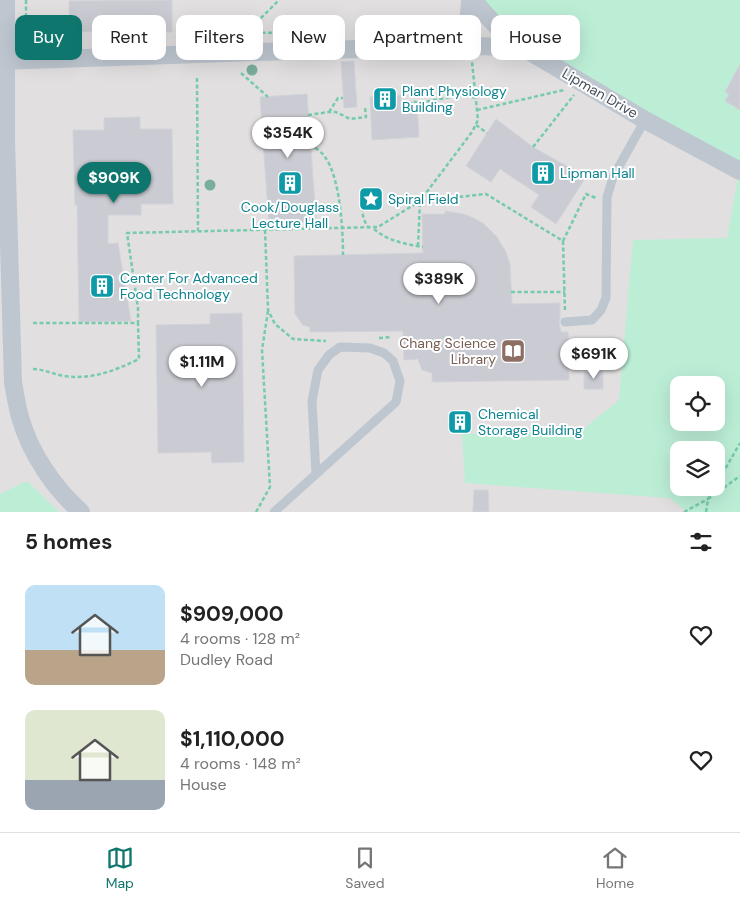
<!DOCTYPE html>
<meta charset="utf-8">
<style>
body{margin:0;font-family:"DM Sans",sans-serif;background:#f2f2f2;color:#222;height:100vh;display:flex;flex-direction:column;font-size:19px;white-space:nowrap}
*{box-sizing:border-box;margin:0}
p{font-size:16px;color:#767676}
.icon{flex:none;width:28px;height:28px;fill:none;stroke:currentColor;stroke-width:2;stroke-linecap:round;stroke-linejoin:round}
.map{position:relative;height:512px;overflow:hidden}
.side{display:flex;flex-direction:column;background:#fff;flex:1}
.side>*{flex:none}
.guide{position:absolute;left:15px;top:15px;width:710px;height:45px;display:flex;gap:10px}
.controls{position:absolute;left:670px;top:376px;display:grid;gap:10px}
.controls a{display:grid;place-items:center;width:55px;height:55px;border-radius:10px;background:#fff;box-shadow:0 5px 20px #0002;font-size:25px}
.price{position:absolute;translate:-50% -42px;padding:0 11px;border-radius:18px;background:#fff;color:#222;font-size:16px;line-height:32px;filter:drop-shadow(0 1px 2px #0008)}
.price::after{content:'';position:absolute;left:50%;top:30px;width:15px;height:11px;margin-left:-8px;background:inherit;clip-path:polygon(0 0,100% 0,50% 100%)}
.price.on{background:#0f766e;color:#fff}
ul{padding:0;list-style:none}
li{display:flex;align-items:center;gap:15px;height:125px;padding:0 25px}
li span{display:grid;place-items:center;flex:none;width:140px;height:100px;border-radius:10px;color:#555}
li>.icon{margin-inline-start:auto}
span .icon{width:60px;height:60px;fill:#fffc;stroke-width:1}
li b{font-size:21px}
h2{display:flex;justify-content:space-between;align-items:center;height:60px;padding:0 25px;font-size:21px}
.chip{padding:0 18px;border-radius:10px;background:#fff;box-shadow:0 5px 20px #0002;font-size:18px;line-height:45px}
.chip.on{background:#0f766e;color:#fff}
.menu{display:flex;justify-content:space-around;align-items:center;height:70px;border-top:1px solid #e0e0e0;background:#fff;font-size:14px;color:#767676}
.menu a{display:grid;justify-items:center;gap:2px}
.menu .on{color:#0f766e}
.map>svg:first-child{display:block}
.education{fill:#e1dfe0;fill-rule:evenodd}
.green{fill:#bceed6;fill-rule:evenodd}
.building{fill:#cbccd3;stroke:#d2d3d9}
.lines{fill:none;stroke-linecap:round;stroke-linejoin:round}
.path{stroke:#75cbac;stroke-width:2.5;stroke-dasharray:4 2.5;stroke-linecap:butt}
.lane{stroke:#bec6d0;stroke-width:9}
.street{stroke:#bec6d0;stroke-width:18}
.tree{fill:#79af9a}
.labels{text-anchor:middle;stroke-width:4;stroke-linejoin:round;paint-order:stroke}
.culture-label{font-size:14px;fill:#0d838f;stroke:#fff;text-anchor:start}
.street-label{font-size:14px;fill:#464e5b;stroke:#fff}
.education-label{font-size:14px;fill:#785e54;stroke:#fff;text-anchor:end}
</style>
<div class="map">
<svg width="740" height="512" viewBox="0 0 740 512">
<rect width="100%" height="100%" fill="#f0eeee"/>
<path class="education" d="M0 0H740V512H0ZM679 385H716V422H679ZM679 450H716V488H679Z"/>
<path class="green" d="M473 0H740V512H688L669 498 465 483 462 434 581 431 619 400 633 240 727 238 738 177 584 84ZM679 385H716V422H679ZM679 450H716V488H679Z
M27 481 59 512H0V494Z"/>
<path class="building" d="M172 0V32H153V44H135V31L69 32V1Z
M354 61 357 107 344 108 341 62Z
M740 64V110L725 101 729 94 725 92Z
M307 94 316 221 269 225 260 97Z
M401 95V107L417 105 419 137 372 140 370 97Z
M140 117V129H172L173 204H141V215H108V244L118 243 131 321 79 322 77 205H75L73 130H104V118Z
M496 119 533 147 586 177 556 224 531 207 539 195 500 169 491 182 466 166Z
M445 211 463 214 474 218 484 224 497 237 506 252 510 264 512 304 560 303V318L559 322 561 332H568L569 380 432 382V373L422 370 418 359 404 360 403 331 310 332V327L303 325 295 314 294 256 423 253 422 214H445Z
M242 313 244 462 212 463 211 452 158 453 156 325 210 324V314Z
M603 371V389H584V372Z
M474 490H488L489 512H473Z"/>
<g class="lines">
<path class="path" d="M26 0V43
M247 32 279 0
M204 37 217 32 285 33
M241 73 268 97
M197 78 198 231
M411 106 413 101 418 103 462 95 476 98
M477 110 564 90
M329 112 338 98H343
M308 115 329 112H336L350 119 366 117 365 107
M476 125 487 133
M310 144C315 148 322 152 325 157 340 177 343 229 343 255
M533 147 574 95
M365 201C361 211 362 219 369 228
M374 229C388 241 405 244 423 247
M265 230 268 310 275 324 293 339 326 341
M563 241 565 312
M418 246 420 201 486 194 563 241 586 194 596 198
M511 292H565
M33 323H138V308L127 233 378 227 420 201 472 132 478 120 472 62
M379 338 390 337
M33 369C43 369 53 374 64 376 91 380 114 371 139 359L138 323
M716 485 740 443
M256 512 270 487 262 350 268 311
M684 512 708 499 715 488
M706 512 708 499 740 476"/>
<path class="lane" d="M565 322 592 320 601 310 606 298 607 197 613 177 645 120
M274 512 396 402 400 381 393 361 384 353 370 348 340 347 329 355 318 370 312 401 316 474"/>
<path class="street" d="M6 0V140L13 382C15 394 17 406 20 417 30 453 54 488 81 512
M473 0C491 20 507 41 532 53L645 120 740 171
M448 47C467 29 469 26 470 0
M0 61 288 51 467 46 519 47"/>
</g>
<g class="tree">
<circle cx="252" cy="70" r="5.5"/>
<circle cx="210" cy="185" r="5.5"/>
</g>
<defs>
<symbol id="building-square" viewBox="-11 -11 22 22"><rect x="-9" y="-9" width="18" height="18" rx="4" fill="#0f9aa8" stroke="#fff"/><path d="M-4-6H4V6H1V3H-1V6H-4ZM-2.5-4.3h1.7v1.8h-1.7ZM.8-4.3h1.7v1.8H.8ZM-2.5-1h1.7V.8h-1.7ZM.8-1h1.7V.8H.8Z" fill="#fff"/></symbol>
<symbol id="sight-square" viewBox="-11 -11 22 22"><rect x="-9" y="-9" width="18" height="18" rx="4" fill="#0f9aa8" stroke="#fff"/><path d="M0-6L1.8-2.2L6-1.7L2.9 1.2L3.7 5.4L0 3.3L-3.7 5.4L-2.9 1.2L-6-1.7L-1.8-2.2Z" fill="#fff"/></symbol>
<symbol id="library-square" viewBox="-11 -11 22 22"><rect x="-9" y="-9" width="18" height="18" rx="4" fill="#8d6e63" stroke="#fff"/><path d="M-6-4Q-3-5.5-.7-3.5V5Q-3 3-6 4ZM6-4Q3-5.5 .7-3.5V5Q3 3 6 4Z" fill="#fff"/></symbol>
</defs>
<g fill-rule="evenodd">
<use href="#building-square" x="371" y="85" width="28" height="28"/>
<use href="#building-square" x="529" y="159" width="28" height="28"/>
<use href="#building-square" x="276" y="169" width="28" height="28"/>
<use href="#sight-square" x="357" y="185" width="28" height="28"/>
<use href="#building-square" x="88" y="272" width="28" height="28"/>
<use href="#library-square" x="499" y="337" width="28" height="28"/>
<use href="#building-square" x="446" y="408" width="28" height="28"/>
</g>
<g class="labels">
<g class="culture-label">
<text x="402" y="96">Plant Physiology<tspan x="402" dy="16">Building</tspan></text>
<text x="560" y="178">Lipman Hall</text>
<text x="388" y="204">Spiral Field</text>
<text x="290" y="212" text-anchor="middle">Cook/Douglass<tspan x="290" dy="16">Lecture Hall</tspan></text>
<text x="120" y="283">Center For Advanced<tspan x="120" dy="16">Food Technology</tspan></text>
<text x="478" y="419">Chemical<tspan x="478" dy="16">Storage Building</tspan></text>
</g>
<g class="street-label">
<text transform="translate(600 93) rotate(30)" y="5">Lipman Drive</text>
</g>
<g class="education-label">
<text x="496" y="348">Chang Science<tspan x="496" dy="16">Library</tspan></text>
</g>
</g>
</svg>
<div class="controls">
<a><svg class="icon" aria-label="locate" viewBox="0 0 24 24"><circle cx="12" cy="12" r="6"/><path d="M12 2v4M12 18v4M2 12h4M18 12h4"/></svg></a>
<a><svg class="icon" aria-label="layers" viewBox="0 0 24 24"><path d="M12 4l9 5-9 5-9-5zM3 14l9 5 9-5"/></svg></a>
</div>
<b class="price" style="left:288px;top:159px">$354K</b>
<b class="price on" style="left:114px;top:204px">$909K</b>
<b class="price" style="left:439px;top:305px">$389K</b>
<b class="price" style="left:594px;top:380px">$691K</b>
<b class="price" style="left:202px;top:388px">$1.11M</b>
<div class="guide">
<a class="chip on">Buy</a>
<a class="chip">Rent</a>
<a class="chip">Filters</a>
<a class="chip">New</a>
<a class="chip">Apartment</a>
<a class="chip">House</a>
</div>
</div>
<section class="side">
<h2>5 homes<svg class="icon" aria-label="filters" viewBox="0 0 24 24"><path d="M4 7h16M4 17h16"/><circle cx="9" cy="7" r="2"/><circle cx="15" cy="17" r="2"/></svg></h2>
<ul>
<li><span style="background:linear-gradient(#bfe0f5 65%,#b9a48a 0)"><svg class="icon" aria-label="home" viewBox="0 0 24 24"><path d="M3 11l9-7 9 7M6 9v11h12V9"/></svg></span><div><b>$909,000</b><p>4 rooms · 128 m²</p><p>Dudley Road</p></div><svg class="icon" aria-label="heart" viewBox="0 0 24 24"><path d="M12 20l-8-8c-3-5 5-10 8-4 3-6 11-1 8 4z"/></svg></li>
<li><span style="background:linear-gradient(#dfe7d0 70%,#9aa5b1 0)"><svg class="icon" aria-label="home" viewBox="0 0 24 24"><path d="M3 11l9-7 9 7M6 9v11h12V9"/></svg></span><div><b>$1,110,000</b><p>4 rooms · 148 m²</p><p>House</p></div><svg class="icon" aria-label="heart" viewBox="0 0 24 24"><path d="M12 20l-8-8c-3-5 5-10 8-4 3-6 11-1 8 4z"/></svg></li>
</ul>
</section>
<nav class="menu">
<a class="on"><svg class="icon" aria-label="map" viewBox="0 0 24 24"><path d="M3 6l6-2 6 2 6-2v14l-6 2-6-2-6 2zM9 4v14M15 6v14"/></svg>Map</a>
<a><svg class="icon" aria-label="saved" viewBox="0 0 24 24"><path d="M7 4h10v16l-5-4-5 4z"/></svg>Saved</a>
<a><svg class="icon" aria-label="home" viewBox="0 0 24 24"><path d="M3 11l9-7 9 7M6 9v11h12V9"/></svg>Home</a>
</nav>
